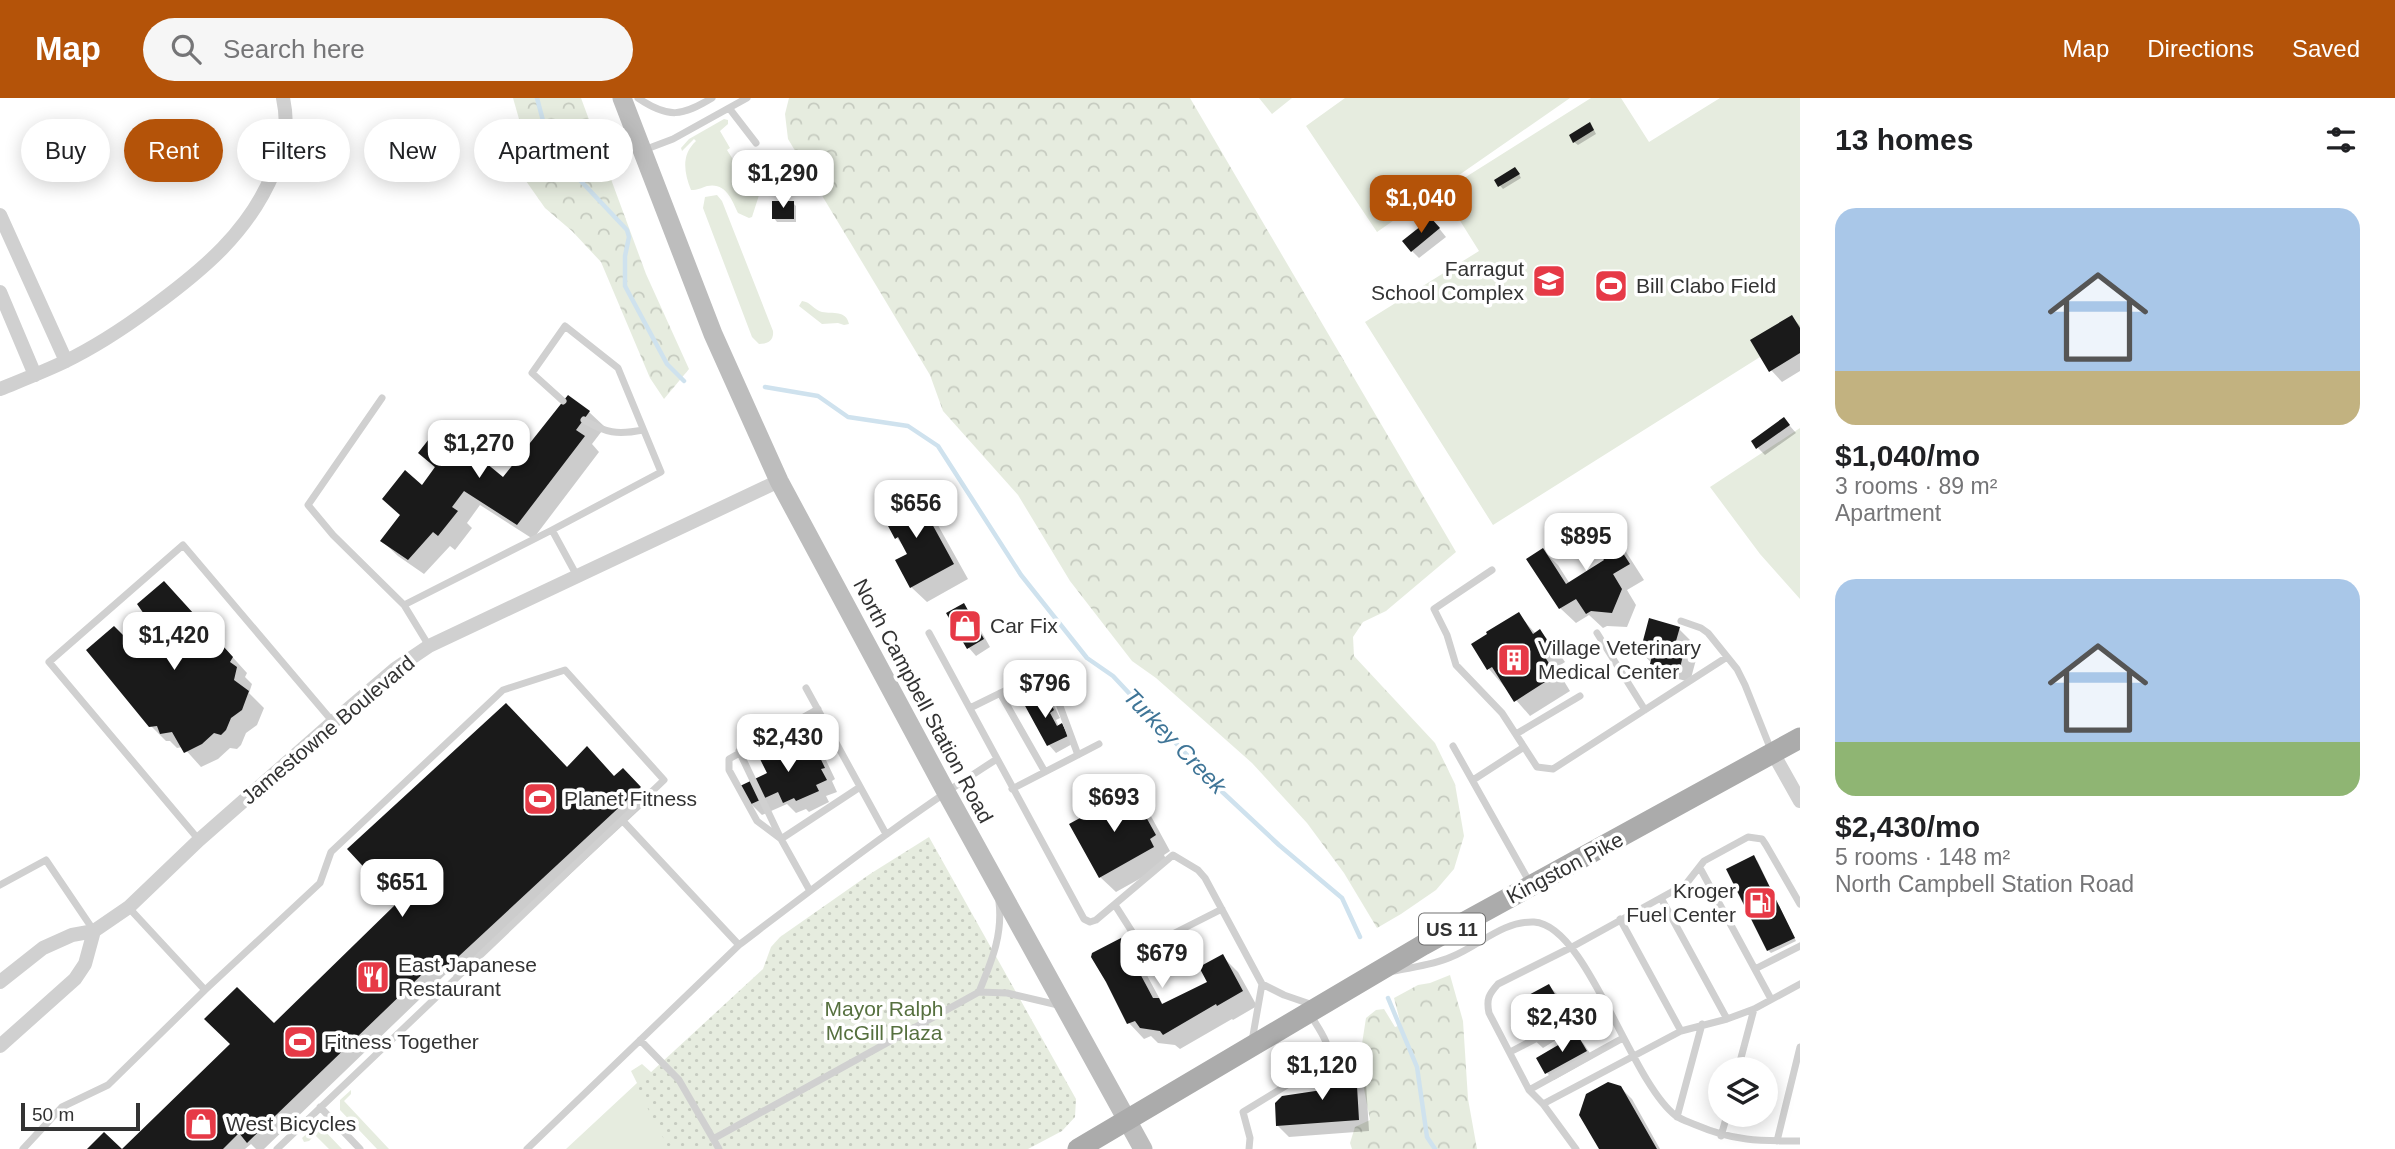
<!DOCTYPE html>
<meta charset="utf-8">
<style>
body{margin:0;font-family:Arial,sans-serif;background:#f6f6f6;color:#202124;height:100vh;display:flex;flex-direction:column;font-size:26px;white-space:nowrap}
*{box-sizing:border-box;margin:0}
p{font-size:23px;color:#757577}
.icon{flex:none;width:38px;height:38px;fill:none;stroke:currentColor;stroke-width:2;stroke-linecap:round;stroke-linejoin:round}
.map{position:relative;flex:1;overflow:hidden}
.drawer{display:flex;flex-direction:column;background:#fff;width:595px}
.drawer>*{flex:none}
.hud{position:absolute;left:21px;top:21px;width:665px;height:63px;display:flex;gap:14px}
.controls{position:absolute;left:1708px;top:959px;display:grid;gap:14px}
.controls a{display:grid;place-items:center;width:70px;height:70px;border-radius:50%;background:#fff;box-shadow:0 4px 18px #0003;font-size:35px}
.scale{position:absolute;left:21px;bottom:18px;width:119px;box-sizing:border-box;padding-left:7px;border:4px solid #333;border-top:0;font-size:19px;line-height:24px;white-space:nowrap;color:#333;-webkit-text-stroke:5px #fff;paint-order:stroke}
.price{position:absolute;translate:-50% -60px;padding:0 16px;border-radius:14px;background:#fff;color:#222;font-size:23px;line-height:46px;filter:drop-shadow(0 2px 4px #0008)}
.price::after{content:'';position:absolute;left:50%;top:42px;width:21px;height:16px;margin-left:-10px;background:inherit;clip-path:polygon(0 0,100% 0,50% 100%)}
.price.current{background:#b45309;color:#fff}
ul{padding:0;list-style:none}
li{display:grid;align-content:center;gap:14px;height:371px;padding:0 35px}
li span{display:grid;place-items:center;height:217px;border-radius:21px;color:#555}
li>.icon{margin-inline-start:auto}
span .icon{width:126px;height:126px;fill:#fffc;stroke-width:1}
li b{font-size:30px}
h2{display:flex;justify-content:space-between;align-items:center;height:84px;padding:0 35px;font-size:30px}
.pill{padding:0 24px;border-radius:32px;background:#fff;box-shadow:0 4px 18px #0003;font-size:24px;line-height:63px}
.pill.current{background:#b45309;color:#fff}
header{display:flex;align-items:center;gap:42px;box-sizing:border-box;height:98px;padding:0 35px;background:#b45309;color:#fff}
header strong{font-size:33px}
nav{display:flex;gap:38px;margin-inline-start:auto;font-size:24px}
.search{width:490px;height:63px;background:#f6f6f6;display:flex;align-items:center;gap:18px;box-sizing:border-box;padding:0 24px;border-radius:38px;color:#757577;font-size:26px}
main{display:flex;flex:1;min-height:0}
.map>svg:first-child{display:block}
.grass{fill:#e6ecdf}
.forest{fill:url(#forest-crowns)}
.park{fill:url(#park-dots)}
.shadow{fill:#0003}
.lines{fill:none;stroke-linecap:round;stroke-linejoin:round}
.stream{stroke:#cfe2ee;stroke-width:4.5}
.building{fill:#1a1a1a}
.lane{stroke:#d0d0d0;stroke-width:7}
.street{stroke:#d0d0d0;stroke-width:14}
.secondary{stroke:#bdbdbd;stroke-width:19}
.primary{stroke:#ababab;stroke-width:21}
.labels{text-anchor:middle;stroke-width:7;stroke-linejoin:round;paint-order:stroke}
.shield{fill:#fff;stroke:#707070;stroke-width:2}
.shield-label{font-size:19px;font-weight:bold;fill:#333}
.poi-label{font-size:21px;fill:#333;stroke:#fff;text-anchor:start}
.street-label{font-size:21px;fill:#333;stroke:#fff}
.park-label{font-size:21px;fill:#56703f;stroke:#fff}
.water-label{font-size:23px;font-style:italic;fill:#3f7597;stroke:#fff}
</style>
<header>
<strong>Map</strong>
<div class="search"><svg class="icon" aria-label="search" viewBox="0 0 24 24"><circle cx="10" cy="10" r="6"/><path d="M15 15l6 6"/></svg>Search here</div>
<nav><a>Map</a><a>Directions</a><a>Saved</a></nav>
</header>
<main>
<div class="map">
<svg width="1800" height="1051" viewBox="0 0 1800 1051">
<defs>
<pattern id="forest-crowns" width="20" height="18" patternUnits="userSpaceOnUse" patternTransform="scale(1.75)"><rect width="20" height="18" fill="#e6ecdf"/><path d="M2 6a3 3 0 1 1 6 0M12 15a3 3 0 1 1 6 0" fill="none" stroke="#c6cbc0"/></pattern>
<pattern id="park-dots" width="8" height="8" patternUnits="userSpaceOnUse" patternTransform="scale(1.75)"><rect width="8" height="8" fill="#e6ecdf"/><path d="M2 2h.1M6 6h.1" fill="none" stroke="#c6cbc0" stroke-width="1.8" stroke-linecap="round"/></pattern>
</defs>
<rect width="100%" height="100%" fill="#fff"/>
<path class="grass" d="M1259 0H1292L1272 16Z
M1345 0H1570L1377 134 1306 28Z
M1591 0H1621L1649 44 1720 0H1800V255L1760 259 1493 427 1365 224 1479 153 1442 94Z
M724 21 728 22V26L720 33 730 50 727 52 734 63 746 57 748 60 758 55 767 72 752 119 749 120 738 115C732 102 726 84 707 88 701 90 698 92 691 92 684 74 681 57 696 43L694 41 682 53 681 50 689 41Z
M717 97 722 103 773 233C774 242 768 246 759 246L752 239 703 110 705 99Z
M802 203C811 204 814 212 822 214 833 216 846 212 849 226L844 227 838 225 822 226 799 208Z
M1800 330V501L1760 456 1710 389Z
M642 966 669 990 706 1051H566L637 985 631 973Z
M351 992V996L344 1003 389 1051H377L340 1012V1002Z
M318 1027 322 1030 342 1051H329L315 1037 309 1043 304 1044 302 1040 315 1028Z"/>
<path class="forest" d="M513 0H581L646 176 689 271 664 301 650 280 601 164 572 133 545 110 526 83 529 56Z
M789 0H1190L1456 454 1386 513 1363 524 1353 539 1354 558 1435 645 1455 686 1464 738 1454 771 1436 792 1401 816 1377 830 1344 775 1307 725 1252 665 1156 580 1132 563 1070 483 1018 397 943 313 930 277 788 41 785 16Z
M1450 877 1463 923 1468 1001 1477 1051H1352L1350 1045 1355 1029 1370 1022 1359 965 1366 920 1376 912 1384 911 1395 929 1401 927 1394 900 1418 887 1430 885Z"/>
<path class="park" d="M929 739 1076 1001 1075 1019 1062 1033 1028 1051H669L636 988 763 871 771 849 780 839 870 776Z"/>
<path class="shadow" d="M1593 30 1596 36 1578 47 1574 44Z
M1518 74 1521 80 1503 91 1496 83Z
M793 105 796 108V124H777L774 120Z
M1438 129 1446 139 1419 160 1412 153Z
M1792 219 1800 228V273L1782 284 1771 272Z
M568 299 589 314 605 329 592 346 599 354 533 441 480 407 467 425 472 430 455 452 450 448 424 476 398 458 382 443 436 371 421 355 503 382Z
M1784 321 1796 335 1765 357 1758 350Z
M914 395 929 411 968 481 927 504 911 489 910 457 897 440Z
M1597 417 1612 432 1644 482 1627 492 1636 507 1627 529 1607 528 1603 530 1589 517 1576 525 1560 510 1542 452 1558 467 1570 486 1607 463Z
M179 500 247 575 245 579 252 586 249 595 264 610 257 627 246 635 241 647 237 651 230 650 218 661 201 669 183 649 177 650 170 643H166L151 628 131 547 156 529Z
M963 507 971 515 990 549 976 558 969 550 949 516Z
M1518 516 1536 536 1540 534 1555 549 1565 564 1556 570 1570 593 1530 618 1489 571Z
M1679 531 1690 542 1688 549 1697 558 1690 584 1663 577 1641 554Z
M1045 596 1052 604 1060 620 1056 622 1059 629 1074 645 1056 655 1049 647 1026 607Z
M804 642 825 660 835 681 832 683 837 694 826 698 829 704 809 714 806 711 796 715 787 706 762 717 751 706 770 676Z
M567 671 634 684 651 701 457 881 449 873 264 1051H256L251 1046 245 1051H124L274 928Z
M1130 694 1146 709 1170 753 1164 757 1168 765 1116 794 1100 779Z
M1757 762 1796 843 1771 855 1768 852Z
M1120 842 1136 857 1163 907 1209 885 1223 859 1238 874 1257 908 1233 922 1232 921 1180 951 1175 947 1158 945 1151 938 1144 941 1129 925Z
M1549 888 1560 899 1577 929 1543 950 1531 939Z
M1577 939 1584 946 1593 960 1554 982 1547 975Z
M1355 973 1366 985 1369 1033 1289 1039 1277 1027Z
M1620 989 1632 1001 1660 1051H1601Z"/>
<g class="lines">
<path class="stream" d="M537 0 546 34 562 63 627 132 629 139 625 158V188L667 266 684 283
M765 289 818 298 848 319 908 328 938 348 1021 477 1087 560 1113 578 1217 689 1279 747 1342 800 1360 839
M1388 900 1417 969 1427 1039 1435 1051"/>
</g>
<path class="building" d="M1590 24 1594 32 1573 45 1569 37Z
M1515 69 1520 76 1498 89 1494 82Z
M772 103H794V121H772Z
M1431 120 1440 130 1411 154 1402 143Z
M1792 217 1800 230V255L1769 274 1750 242Z
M568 297 590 313 576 332 585 338 517 427 464 393 452 409 458 413 438 438 433 434 408 462 380 443 400 417 382 401 405 372 422 387 435 369 418 355 440 327 503 379Z
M1784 319 1790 327 1756 351 1751 343Z
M914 393 954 466 910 490 895 462 907 456 898 439 895 441 888 428 885 427 882 422 886 420 881 411Z
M1597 415 1630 466 1613 476 1622 491 1612 515 1591 513 1586 516 1576 501 1559 511 1526 461 1543 450 1566 486 1604 462 1580 426Z
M164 483 233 559 230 564 237 569 234 582 249 593 242 612 231 620 226 632 221 637 214 635 202 646 184 655 172 634 160 636 157 628 149 629 86 552 114 528 131 545 153 529 137 506Z
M964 505 984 541 967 551 946 515Z
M1519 514 1533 536 1540 531 1551 548 1542 554 1556 577 1514 604 1492 569 1487 572 1471 546 1487 536 1486 534Z
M1649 520 1680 529 1676 543 1686 545 1679 574 1650 566 1652 558 1640 554Z
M1045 594 1054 612 1050 615 1057 628 1062 625 1068 638 1047 648 1024 606Z
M506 605 567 669 587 648 614 678 623 670 641 689 445 871 437 862 247 1045 239 1035 223 1051H87L104 1034 122 1051 230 946 204 921 237 889 274 925 397 805 347 751Z
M804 640 808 649 814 647 825 670 821 671 827 682 816 687 819 693 796 703 794 700 783 705 778 694 749 707 740 688 767 675 760 661Z
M1131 692 1156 737 1150 741 1154 749 1099 780 1069 726Z
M1754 757 1795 840 1767 853 1726 771Z
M1121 840 1153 900H1159L1162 906 1207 884 1199 869 1223 856 1243 893 1217 908 1216 906 1163 937 1160 933 1140 930 1135 923 1127 926 1106 884 1091 859 1092 855Z
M1549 886 1567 917 1530 940 1512 906Z
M1577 936 1587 953 1545 976 1536 960Z
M1356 971 1359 1022 1276 1028 1275 1005 1282 998 1322 992 1321 978 1329 973Z
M1608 984 1621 988 1657 1051H1599L1579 1017 1586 996Z"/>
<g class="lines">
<path class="lane" d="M638 0C669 21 682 18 712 0
M729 10 756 45
M644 52 673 41 747 0
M382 300 308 407 333 437 404 507 429 548
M563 303 532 275 565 228 618 270 661 374 552 432 577 478
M584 322C606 335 617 337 643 332
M1492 472 1434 511 1447 537 1456 567 1502 615 1537 669 1553 671 1727 559
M404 507 552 432
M1681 523 1701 530 1708 535 1737 571 1745 587 1771 652
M929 535 1084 821 1090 824 1096 822 1173 757 1198 772 1205 780 1262 886 1252 943
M1597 535 1645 612
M806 590 886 736
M1000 595 1045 674
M970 610 1025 583C1034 581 1047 586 1054 592L1078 657
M1516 636 1580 598
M1453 648 1530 785
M739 653 781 741 810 793
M1473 682 1524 649
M1012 691 1099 646
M622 722 739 847C823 783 907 718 997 661
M781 741 757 723 729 672V661L818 611
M781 741 860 689
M199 742 49 564 183 447 333 624
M1700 770 1771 901
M0 787 46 762 94 833
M1661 800 1727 921
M1115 807 1143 851 1222 811
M129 810 205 892
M1620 821 1681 933
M1755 871 1800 848
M1394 873C1413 869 1433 867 1451 859 1479 848 1502 823 1534 824 1587 827 1630 983 1676 1018 1682 1022 1689 1024 1696 1027 1733 1043 1759 1043 1800 1043
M1262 886 1284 897 1313 907
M979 894C991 864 1003 838 999 804
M640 942 679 982 719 1051
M1510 954 1605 905
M1738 971 1754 911
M1529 992 1623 940
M1543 1006 1681 933 1727 921 1754 911 1800 886
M320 1009 360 1051
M1677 1019 1702 926
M1721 1038 1727 1017
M713 1041 979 894 1007 895 1058 907
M1777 1043 1800 949
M23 1051 62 1009 108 987 205 892 320 785 331 754 503 592 565 572 664 682 277 1051
M527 1051 739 847
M1249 1051 1250 1040 1243 1014 1328 962C1332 947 1318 930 1310 916
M1576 1051 1543 1006 1529 992 1489 915C1486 901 1489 896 1498 886L1572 849 1686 786 1704 763 1748 739 1762 741 1766 747 1800 806"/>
<path class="street" d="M0 117 66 263
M0 194 35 277
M0 291C22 282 43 274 64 264 95 249 124 230 151 210 203 172 249 134 274 73 285 46 289 28 283 0
M1773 655 1800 703
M0 884 43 850 72 837 94 833 129 809 199 742 333 624 395 571 429 548 779 383
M0 948 75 881 85 866 94 833"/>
<path class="secondary" d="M622 0 713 236 779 383 946 694 1143 1051"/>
<path class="primary" d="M1078 1051 1423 847 1800 640"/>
</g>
<defs>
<symbol id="school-square" viewBox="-11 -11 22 22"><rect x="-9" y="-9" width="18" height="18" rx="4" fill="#e63946" stroke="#fff"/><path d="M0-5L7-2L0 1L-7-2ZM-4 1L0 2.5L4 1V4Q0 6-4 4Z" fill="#fff"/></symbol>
<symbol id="stadium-square" viewBox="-11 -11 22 22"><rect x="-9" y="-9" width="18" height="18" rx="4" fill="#e63946" stroke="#fff"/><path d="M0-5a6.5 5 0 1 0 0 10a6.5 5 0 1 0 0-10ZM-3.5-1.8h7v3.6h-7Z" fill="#fff"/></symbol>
<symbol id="shop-square" viewBox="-11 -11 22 22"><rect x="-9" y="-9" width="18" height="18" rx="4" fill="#e63946" stroke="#fff"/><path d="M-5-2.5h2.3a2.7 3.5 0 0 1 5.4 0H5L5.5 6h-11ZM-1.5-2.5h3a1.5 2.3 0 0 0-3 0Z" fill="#fff"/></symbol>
<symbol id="building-square" viewBox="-11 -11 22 22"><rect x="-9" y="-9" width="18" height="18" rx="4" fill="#e63946" stroke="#fff"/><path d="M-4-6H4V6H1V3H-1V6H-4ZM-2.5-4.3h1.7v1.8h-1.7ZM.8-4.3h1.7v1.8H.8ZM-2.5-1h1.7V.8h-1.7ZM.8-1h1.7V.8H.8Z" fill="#fff"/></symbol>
<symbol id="fuel-square" viewBox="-11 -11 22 22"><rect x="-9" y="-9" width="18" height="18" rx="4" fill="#e63946" stroke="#fff"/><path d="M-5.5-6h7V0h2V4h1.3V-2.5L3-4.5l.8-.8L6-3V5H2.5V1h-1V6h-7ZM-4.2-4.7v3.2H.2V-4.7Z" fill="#fff"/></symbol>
<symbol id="restaurant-square" viewBox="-11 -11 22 22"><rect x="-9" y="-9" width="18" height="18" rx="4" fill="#e63946" stroke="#fff"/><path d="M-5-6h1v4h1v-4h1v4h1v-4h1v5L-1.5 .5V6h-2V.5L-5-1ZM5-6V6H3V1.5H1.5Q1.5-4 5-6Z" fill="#fff"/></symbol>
</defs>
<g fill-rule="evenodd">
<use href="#school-square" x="1530" y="164" width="38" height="38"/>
<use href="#stadium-square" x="1592" y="169" width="38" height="38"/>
<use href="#shop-square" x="946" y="509" width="38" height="38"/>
<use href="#building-square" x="1495" y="543" width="38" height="38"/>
<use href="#stadium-square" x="521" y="682" width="38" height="38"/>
<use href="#fuel-square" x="1741" y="786" width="38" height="38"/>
<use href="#restaurant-square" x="354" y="860" width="38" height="38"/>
<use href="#stadium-square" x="281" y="925" width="38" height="38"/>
<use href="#shop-square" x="182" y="1007" width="38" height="38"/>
</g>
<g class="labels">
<rect class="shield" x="1419" y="815.5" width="66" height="31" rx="5"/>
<g class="shield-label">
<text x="1452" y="838">US 11</text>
</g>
<g class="poi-label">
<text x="1524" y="178" text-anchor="end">Farragut<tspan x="1524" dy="24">School Complex</tspan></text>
<text x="1636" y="195">Bill Clabo Field</text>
<text x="990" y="535">Car Fix</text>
<text x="1538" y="557">Village Veterinary<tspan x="1538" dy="24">Medical Center</tspan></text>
<text x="564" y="708">Planet Fitness</text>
<text x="1736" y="800" text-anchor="end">Kroger<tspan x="1736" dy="24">Fuel Center</tspan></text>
<text x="398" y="874">East Japanese<tspan x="398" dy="24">Restaurant</tspan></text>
<text x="324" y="951">Fitness Together</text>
<text x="226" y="1033">West Bicycles</text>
</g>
<g class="street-label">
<text transform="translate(923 603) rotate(62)" y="7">North Campbell Station Road</text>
<text transform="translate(328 632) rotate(-40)" y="7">Jamestowne Boulevard</text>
<text transform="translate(1565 770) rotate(-28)" y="7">Kingston Pike</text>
</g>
<g class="park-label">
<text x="884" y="918">Mayor Ralph<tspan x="884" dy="24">McGill Plaza</tspan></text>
</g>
<g class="water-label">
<text transform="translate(1175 643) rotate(46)" y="8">Turkey Creek</text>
</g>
</g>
</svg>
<div class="controls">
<a><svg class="icon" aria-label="layers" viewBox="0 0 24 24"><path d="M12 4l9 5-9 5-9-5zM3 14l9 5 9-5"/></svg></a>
</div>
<div class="scale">50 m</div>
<b class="price" style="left:783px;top:112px">$1,290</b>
<b class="price current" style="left:1421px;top:137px">$1,040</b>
<b class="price" style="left:479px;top:382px">$1,270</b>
<b class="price" style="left:916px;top:442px">$656</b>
<b class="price" style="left:1586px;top:475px">$895</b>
<b class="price" style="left:174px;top:574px">$1,420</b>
<b class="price" style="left:1045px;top:622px">$796</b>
<b class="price" style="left:788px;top:676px">$2,430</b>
<b class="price" style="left:1114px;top:736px">$693</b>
<b class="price" style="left:402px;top:821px">$651</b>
<b class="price" style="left:1162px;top:892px">$679</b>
<b class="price" style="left:1562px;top:956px">$2,430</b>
<b class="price" style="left:1322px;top:1004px">$1,120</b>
<div class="hud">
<a class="pill">Buy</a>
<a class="pill current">Rent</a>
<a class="pill">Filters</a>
<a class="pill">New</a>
<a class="pill">Apartment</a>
</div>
</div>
<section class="drawer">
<h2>13 homes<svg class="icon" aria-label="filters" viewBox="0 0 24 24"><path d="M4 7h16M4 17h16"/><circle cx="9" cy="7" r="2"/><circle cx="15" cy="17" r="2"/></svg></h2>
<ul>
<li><span style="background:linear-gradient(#a9c7e8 75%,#c2b280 0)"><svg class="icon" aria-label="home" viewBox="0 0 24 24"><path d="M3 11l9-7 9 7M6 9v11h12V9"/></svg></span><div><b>$1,040/mo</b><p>3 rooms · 89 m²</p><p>Apartment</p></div></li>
<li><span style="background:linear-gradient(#a9c7e8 75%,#8fb573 0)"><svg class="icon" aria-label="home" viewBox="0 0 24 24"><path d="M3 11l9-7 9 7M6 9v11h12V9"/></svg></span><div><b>$2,430/mo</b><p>5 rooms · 148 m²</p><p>North Campbell Station Road</p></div></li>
</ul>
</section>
</main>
